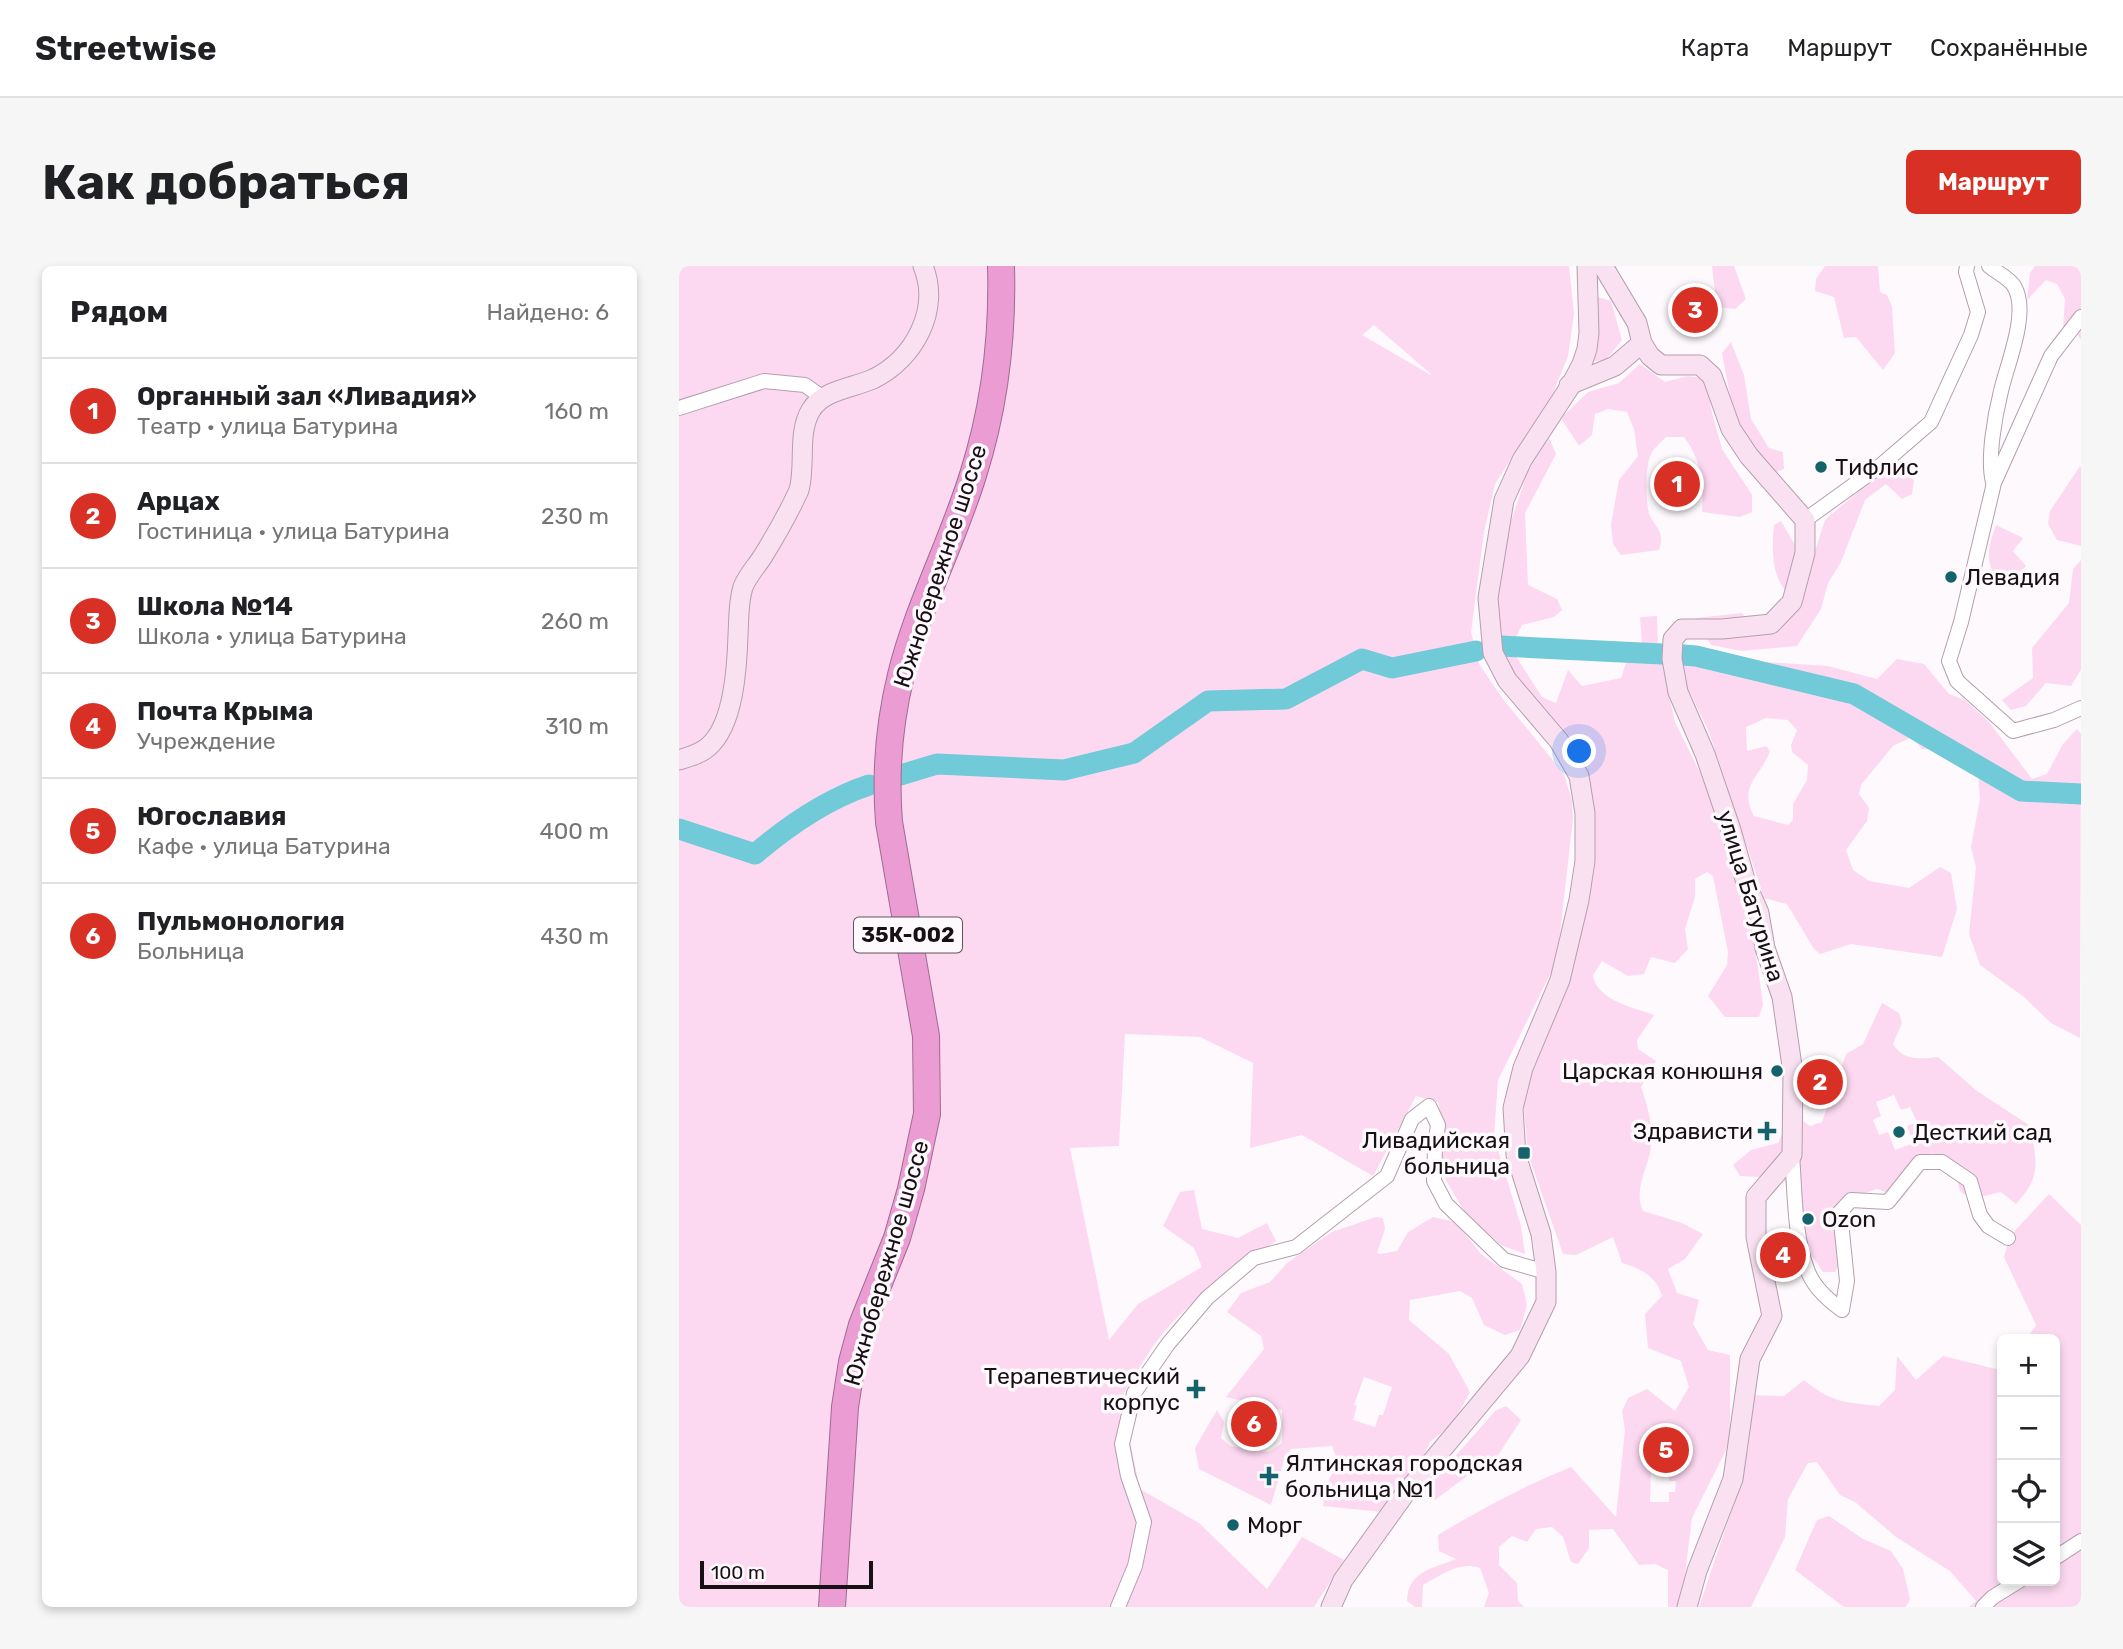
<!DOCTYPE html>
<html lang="ru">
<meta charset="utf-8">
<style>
body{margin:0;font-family:Rubik,sans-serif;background:#f6f6f6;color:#202124}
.controls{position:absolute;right:21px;bottom:21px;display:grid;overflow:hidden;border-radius:10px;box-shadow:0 4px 10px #0003}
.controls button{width:63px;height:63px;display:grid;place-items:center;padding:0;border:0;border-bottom:2px solid #e0e0e0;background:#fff;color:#202124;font:35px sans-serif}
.scale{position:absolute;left:21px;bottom:18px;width:173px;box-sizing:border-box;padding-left:7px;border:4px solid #171015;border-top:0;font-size:19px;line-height:24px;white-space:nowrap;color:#171015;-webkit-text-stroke:5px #fef9fc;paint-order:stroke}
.you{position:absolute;left:901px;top:486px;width:24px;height:24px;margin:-18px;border:5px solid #fff;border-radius:50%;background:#1a73e8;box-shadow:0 0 0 10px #1a73e833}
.badge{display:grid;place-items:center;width:46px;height:46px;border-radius:50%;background:#d93025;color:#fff;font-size:23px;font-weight:700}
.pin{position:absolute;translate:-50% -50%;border:4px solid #fff;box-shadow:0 2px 7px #0006}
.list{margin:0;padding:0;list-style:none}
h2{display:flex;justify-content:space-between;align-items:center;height:91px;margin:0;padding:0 28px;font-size:30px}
h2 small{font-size:23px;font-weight:400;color:#757577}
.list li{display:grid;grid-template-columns:46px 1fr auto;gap:21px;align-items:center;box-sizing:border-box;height:105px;padding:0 28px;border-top:2px solid #e0e0e0}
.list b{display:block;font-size:26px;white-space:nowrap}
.list p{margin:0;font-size:23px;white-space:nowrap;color:#757577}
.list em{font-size:23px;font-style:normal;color:#757577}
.icon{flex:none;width:38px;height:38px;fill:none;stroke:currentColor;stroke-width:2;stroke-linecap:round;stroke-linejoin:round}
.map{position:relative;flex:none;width:1402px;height:1341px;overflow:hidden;border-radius:10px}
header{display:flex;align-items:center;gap:42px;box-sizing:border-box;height:98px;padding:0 35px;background:#fff;border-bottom:2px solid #e0e0e0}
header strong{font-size:33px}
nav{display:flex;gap:38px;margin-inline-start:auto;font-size:24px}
.intro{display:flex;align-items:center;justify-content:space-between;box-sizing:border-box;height:168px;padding:0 42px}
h1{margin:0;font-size:49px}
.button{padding:18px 32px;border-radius:10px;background:#d93025;color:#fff;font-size:24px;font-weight:700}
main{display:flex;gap:42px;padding:0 42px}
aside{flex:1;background:#fff;border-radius:10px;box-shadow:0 4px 10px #0003}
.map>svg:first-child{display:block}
</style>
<header>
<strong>Streetwise</strong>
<nav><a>Карта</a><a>Маршрут</a><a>Сохранённые</a></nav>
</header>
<div class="intro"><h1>Как добраться</h1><a class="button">Маршрут</a></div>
<main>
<aside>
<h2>Рядом<small>Найдено: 6</small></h2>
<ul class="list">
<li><span class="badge">1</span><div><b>Органный зал «Ливадия»</b><p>Театр · улица Батурина</p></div><em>160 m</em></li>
<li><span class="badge">2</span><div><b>Арцах</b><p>Гостиница · улица Батурина</p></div><em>230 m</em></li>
<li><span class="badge">3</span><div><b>Школа №14</b><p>Школа · улица Батурина</p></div><em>260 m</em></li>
<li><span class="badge">4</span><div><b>Почта Крыма</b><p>Учреждение</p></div><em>310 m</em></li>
<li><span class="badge">5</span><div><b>Югославия</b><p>Кафе · улица Батурина</p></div><em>400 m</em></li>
<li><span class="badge">6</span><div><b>Пульмонология</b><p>Больница</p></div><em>430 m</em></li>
</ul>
</aside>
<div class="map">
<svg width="1402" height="1341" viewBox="0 0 1402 1341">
<rect width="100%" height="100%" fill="#fef9fc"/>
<g fill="#fcd9f1" fill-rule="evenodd">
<path d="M0,0H890L895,48L889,90L874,127L816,218L805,266L792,366L800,398L824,433L885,508L893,535L894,552L878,694L819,814L815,870L842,960L846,988L822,979L786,947L761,904L766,874L759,836L737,830L694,910L623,869L571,882L574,797L521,771L446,768L440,880L391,882L430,1074L459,1038L523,1001L515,982L484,960L501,926L515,924L523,963L559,972L588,957L597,975C562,1000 524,1024 494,1056C473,1078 458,1105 442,1132L461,1223L520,1257L588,1323L623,1271L665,1294L635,1341H0ZM695,59L752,108V109L683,69Z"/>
<path d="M1033,0H1055L1067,33L1056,43L1040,41L1037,35Z"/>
<path d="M1146,0H1199L1201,26L1208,29L1213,41L1216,87L1204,104L1177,71L1165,72L1155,31L1136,25L1137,13Z"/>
<path d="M1356,0H1402V74L1395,64L1384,62L1386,33L1378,18L1367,14L1348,34L1351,7Z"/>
<path d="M916,30L932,35L943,74L928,93L912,96Z"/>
<path d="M1052,76L1065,109L1072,153L1090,182L1104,186L1105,203L1097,206L1081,197L1054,146L1043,87Z"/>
<path d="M961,98L986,116L1009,110L1029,113L1032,143L1043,183L1073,229V246L1061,251L1023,246C1025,218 1022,193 1005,171H987C982,176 975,182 972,188C966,202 967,228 969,243C972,260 988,263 980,284L942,289L934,278L932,259L940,214L959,190L955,163L948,146L929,143L916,148L913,169L900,180L882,152L909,126L940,117Z"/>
<path d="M870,172L877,188L846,247L849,319L878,333L883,344L875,351L843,359L835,375L838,392L863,431L877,437L889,404L903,420L942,412L947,397L964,393L961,351L978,350L979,380L996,456L1035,535L1076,681L1084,739L1080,751H1046L1029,730L1048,699L1049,686L1034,610L1028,606L1016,613V631L1006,663L1009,683L996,697L972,691L965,708L949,710L923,695L914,709C918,735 954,741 975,749L958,774L959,783L977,795L962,821C969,841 974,859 972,881C969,903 954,923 964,945L1003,957L1024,968L1006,993L989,1003L998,1027L1020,1034L1014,1058L1029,1084L1051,1089V1176L1013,1252L1002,1341H989V1304L976,1298L960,1299L934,1263L910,1264V1282L899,1298L892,1296L884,1271L873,1261L857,1263L848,1276L833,1270L820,1281V1299L838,1317L839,1335L845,1341H805L810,1327L801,1302C780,1295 763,1309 744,1319L743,1341H736L728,1335C729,1305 753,1303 777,1293L760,1285L759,1269C802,1243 845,1220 892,1201L937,1251L946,1164L943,1145L949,1132L968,1123L996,1145L1010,1121L1002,1095L969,1082L966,1048L983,1030C978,1010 960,1002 943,997L934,971L897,989L884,988L849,888L844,832L894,696L913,533L898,485L827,405L812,371L829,264L851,199ZM972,1201L990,1202V1215H997L996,1226H990V1236H971Z"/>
<path d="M1224,199L1235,215L1233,228L1223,233L1207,218L1186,234L1162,296L1149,317L1142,343L1118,380L1063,385L1032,379L1017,352L1063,347L1080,369L1101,364L1118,342L1146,254L1190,216Z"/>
<path d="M1401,200L1402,201V280L1378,274L1369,258L1371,245Z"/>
<path d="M1102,255L1120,286L1106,324C1092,308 1093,279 1095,259Z"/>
<path d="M1317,259L1344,272L1334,285L1347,300L1335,312L1316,311C1306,292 1310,278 1317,259Z"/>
<path d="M1402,294V404L1392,420L1367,417L1347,440L1332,444L1323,434L1354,412L1353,382L1390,337L1394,303Z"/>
<path d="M1218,393L1245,398L1270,428L1286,434L1310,456L1353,513L1368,508L1384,478L1398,463L1402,468L1401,772L1372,757L1345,731L1301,699L1290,668L1297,601L1292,581L1301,533L1298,497L1284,484L1243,483L1233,471L1214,480L1182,519L1180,528L1190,542L1188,555L1167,584L1174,604L1190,615L1230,622L1261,601L1272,607L1278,643L1263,691L1172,678L1141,688L1135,683L1108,638L1085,632L1030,466L1002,408L1003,400L1016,396H1086L1149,400L1198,413ZM1087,452L1109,454L1118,464L1112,479L1113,486L1129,499L1128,514L1114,538V554L1109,559L1075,550C1059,519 1081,512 1091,485L1087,480L1068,485L1067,461Z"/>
<path d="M1203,737L1220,747L1223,757L1214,778C1224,795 1241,793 1259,791L1298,825L1353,861C1356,899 1364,908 1337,938L1322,926L1292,933L1281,925L1275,903L1252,887L1237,899L1233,919L1223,932L1198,923L1164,934L1165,990L1156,1006H1144L1128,983L1123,933L1104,914L1107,895L1081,911L1061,910L1054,899L1072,884L1099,877L1113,847L1131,860L1143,856L1167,788L1184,778ZM1215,829L1222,844L1231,841L1238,856L1228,860L1235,877L1216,884L1209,866L1200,869L1194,854L1202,850L1197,836Z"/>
<path d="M1370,928L1402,959V1341H1290L1297,1335L1271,1305L1217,1271L1176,1236L1161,1229L1138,1196L1129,1197L1109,1233L1106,1271L1072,1341H1020L1058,1229L1070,1177L1072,1129L1105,1130L1125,1114C1153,1137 1165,1136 1200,1140L1216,1124L1218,1090L1237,1114L1264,1090L1317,1103L1323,1098V1315H1376V1073H1348L1357,1059L1325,991L1331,970Z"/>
<path d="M697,951L704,952L706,963L698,987L701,988L718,985L729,966L754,951L777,956L802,988L843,1018L848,1039L841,1064L826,1069L805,1059L793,1032L781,1025L731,1034L730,1054L770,1088L791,1126L775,1156L751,1176L739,1201L703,1246L644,1240L646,1222L659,1196L653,1180L612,1183L605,1194L592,1239L520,1203L516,1182L538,1144L545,1156L542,1172L551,1180L590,1186L603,1177V1144L547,1131L585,1083L582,1070L548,1046L562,1027L591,1016L608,997L653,966ZM685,1111L713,1121L704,1149H700L696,1161L674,1154L678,1140L675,1139Z"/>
<path d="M827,1140L842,1154L814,1197L800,1201L756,1234L745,1226L816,1145Z"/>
<path d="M1150,1250L1184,1273L1212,1285L1224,1303L1231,1333L1227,1341H1165L1116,1304L1138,1254Z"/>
</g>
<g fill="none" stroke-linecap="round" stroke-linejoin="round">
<g stroke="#70cad7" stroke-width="21">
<path d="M821,380L983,388"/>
<path d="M1004,389L1017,390L1175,428L1342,525L1402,528"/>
<path d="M215,511L258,498L385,504L455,487L529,435L607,433L683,393L713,402L797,385"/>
<path d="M0,563L76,588C110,559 148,533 190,519"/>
</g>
<defs>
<g id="street">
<path d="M1310,0C1317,6 1330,12 1335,20C1351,46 1328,98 1322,125C1316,149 1308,193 1314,216"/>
<path d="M1402,51L1372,90L1315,217L1282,356L1270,395L1278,415L1334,465L1375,454L1402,442"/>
<path d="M0,142L85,115L126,119L144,132"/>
<path d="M1126,254L1201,200L1252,156L1292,69L1299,46L1287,6L1288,0"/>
<path d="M1113,889C1116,926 1115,969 1128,1003C1134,1021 1149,1034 1163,1044L1168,1015L1161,946L1172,934L1209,936L1241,896H1263L1291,915L1301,949L1309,960L1329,972"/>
<path d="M1376,1292L1402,1275"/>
<path d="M439,1341L456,1300L465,1256L449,1210L443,1178L455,1127L489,1078L528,1032L575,992L617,981L708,910L733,853L750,840L759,859L756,881L755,915L767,938L825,994L867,1006"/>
<path d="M1304,1341L1314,1331L1340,1315"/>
</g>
<g id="secondary">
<path d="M924,0L958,57L963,77L971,90L982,99H1021L1033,110L1052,163L1070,190L1126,254V287L1113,336L1092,358L1043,363H1003L994,373L993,393L999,426L1026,488L1052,564L1067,617L1080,647L1086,682L1103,731L1114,807L1113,889L1077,931V971L1093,1050L1071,1093L1054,1213L1018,1305L1008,1341"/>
<path d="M890,119L936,100L963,77"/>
<path d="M0,494C10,491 21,488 29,481C55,459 58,401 59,369C60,353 59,337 64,321C69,309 77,301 84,290C97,269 110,246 120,224C127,199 118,167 132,144C144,124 174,122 194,113C235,93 262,44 244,0"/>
<path d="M652,1341L664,1314L725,1229L841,1090L867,1036V1006L862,968L837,889L834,842L844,802L881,714L900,634L906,595V547L900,510L880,475L828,414L814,387L809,332L825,234L843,194L892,119L903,98L908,83L910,67L908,0"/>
</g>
<path id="highway" d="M153,1341L166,1141L173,1096L183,1059L218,972L232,923L248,848L247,770L210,556C206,506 210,458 222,409C239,340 273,277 294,209C315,143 324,70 322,0"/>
</defs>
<use href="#street" stroke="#b49fad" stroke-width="16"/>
<use href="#secondary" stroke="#b49fad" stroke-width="21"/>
<use href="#highway" stroke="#a06b90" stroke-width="28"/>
<use href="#street" stroke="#fff" stroke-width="14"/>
<use href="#secondary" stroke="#f9e1f2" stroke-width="19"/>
<use href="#highway" stroke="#ea9cd3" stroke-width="26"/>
</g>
<g fill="#14626c" stroke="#fef9fc" stroke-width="2.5">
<circle cx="1142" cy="201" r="7"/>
<circle cx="1272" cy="311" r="7"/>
<circle cx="1098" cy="805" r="7"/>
<path d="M1084.5 854.5h7v7h7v7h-7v7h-7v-7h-7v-7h7z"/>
<circle cx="1220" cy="866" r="7"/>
<rect x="838" y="880" width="14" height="14" rx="3.5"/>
<circle cx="1129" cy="953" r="7"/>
<path d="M513.5 1112.5h7v7h7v7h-7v7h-7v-7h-7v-7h7z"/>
<path d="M586.5 1199.5h7v7h7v7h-7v7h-7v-7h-7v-7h7z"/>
<circle cx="554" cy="1259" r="7"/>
</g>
<g text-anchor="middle" stroke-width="7" stroke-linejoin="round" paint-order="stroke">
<rect fill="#fef9fc" stroke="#5c565a" stroke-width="2" x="175" y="651.5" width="108" height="35" rx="5"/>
<g font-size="21" font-weight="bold" fill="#171015">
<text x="229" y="676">35К-002</text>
</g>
<g font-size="23" fill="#171015" stroke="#fef9fc" text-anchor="start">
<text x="1156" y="209">Тифлис</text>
<text x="1286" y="319">Левадия</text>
<text x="1084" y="813" text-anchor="end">Царская конюшня</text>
<text x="1074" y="873" text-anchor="end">Здрависти</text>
<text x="1234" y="874">Десткий сад</text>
<text x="831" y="882" text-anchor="end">Ливадийская<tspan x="831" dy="26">больница</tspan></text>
<text x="1143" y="961">Ozon</text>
<text x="501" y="1118" text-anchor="end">Терапевтический<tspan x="501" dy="26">корпус</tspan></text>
<text x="606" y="1205">Ялтинская городская<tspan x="606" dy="26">больница №1</tspan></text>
<text x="568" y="1267">Морг</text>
</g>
<g font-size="23" fill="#171015" stroke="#fef9fc">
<text transform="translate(261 300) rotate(-72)" y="8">Южнобережное шоссе</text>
<text transform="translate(1072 630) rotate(73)" y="8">улица Батурина</text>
<text transform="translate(207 997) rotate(-74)" y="8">Южнобережное шоссе</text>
</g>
</g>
</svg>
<div class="controls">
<button>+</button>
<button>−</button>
<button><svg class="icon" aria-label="locate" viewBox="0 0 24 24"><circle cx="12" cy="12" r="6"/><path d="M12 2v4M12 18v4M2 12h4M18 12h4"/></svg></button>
<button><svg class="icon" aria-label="layers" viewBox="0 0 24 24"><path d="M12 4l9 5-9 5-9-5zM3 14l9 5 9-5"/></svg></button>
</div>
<div class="scale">100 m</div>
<div class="you"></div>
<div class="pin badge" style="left:998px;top:218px">1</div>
<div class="pin badge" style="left:1141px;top:816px">2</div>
<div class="pin badge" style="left:1016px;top:44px">3</div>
<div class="pin badge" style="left:1104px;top:989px">4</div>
<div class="pin badge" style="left:987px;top:1184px">5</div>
<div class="pin badge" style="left:575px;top:1158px">6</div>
</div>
</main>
